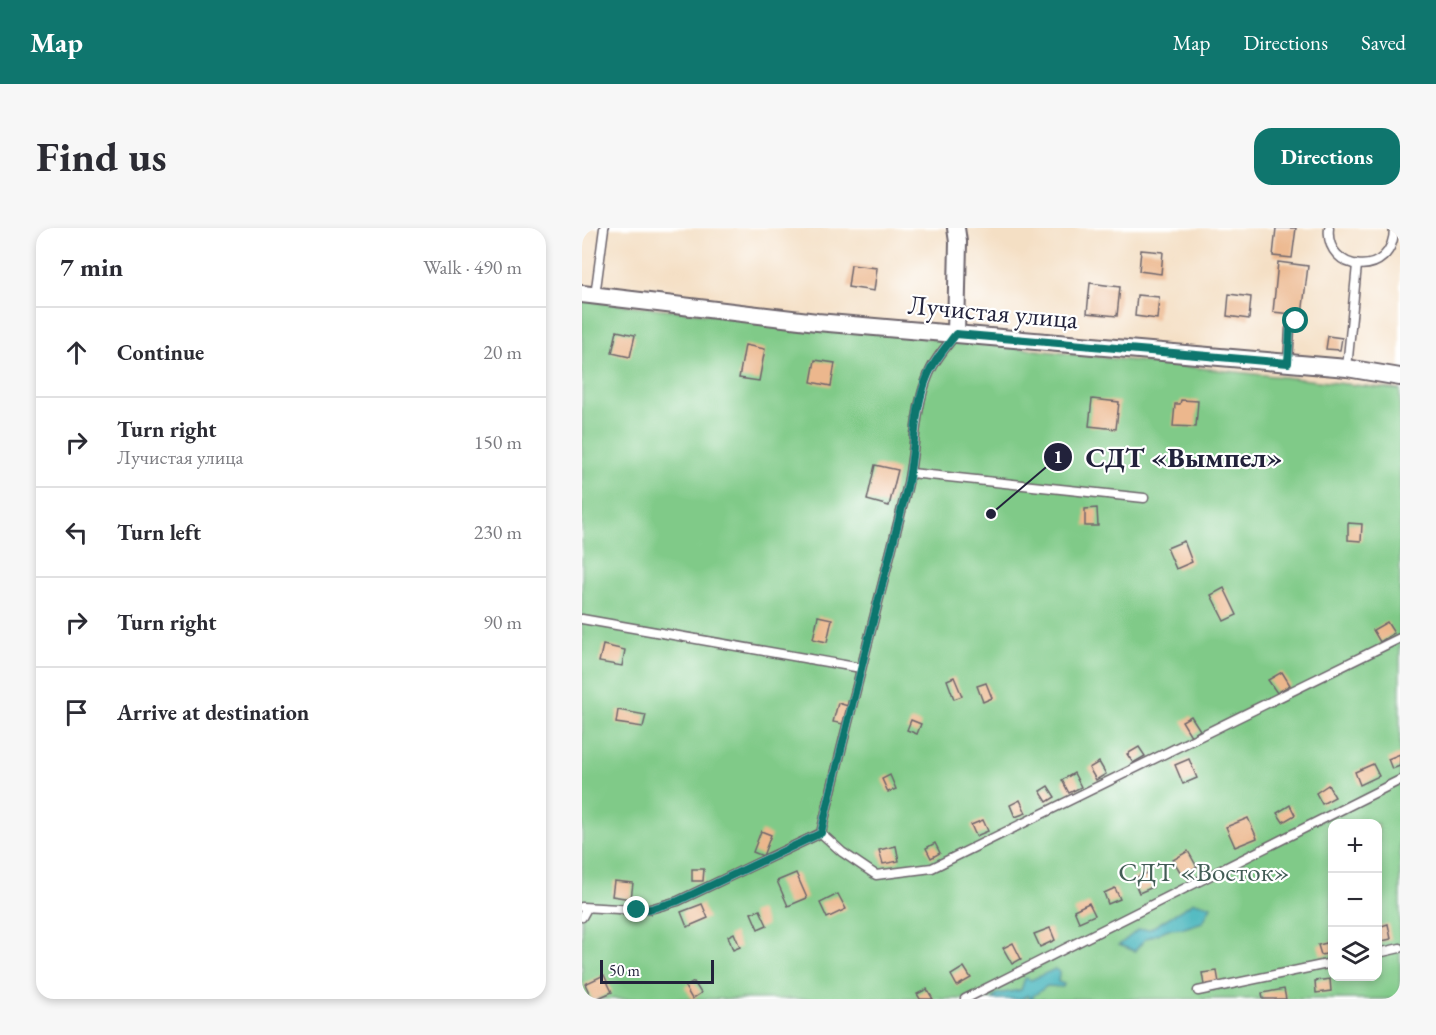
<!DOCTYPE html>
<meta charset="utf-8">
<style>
body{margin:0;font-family:"EB Garamond",serif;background:#f7f7f7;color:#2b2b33}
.controls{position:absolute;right:18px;bottom:18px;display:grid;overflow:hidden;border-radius:12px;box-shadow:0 3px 9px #0003}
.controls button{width:54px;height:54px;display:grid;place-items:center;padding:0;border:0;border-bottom:2px solid #e1e1e2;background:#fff;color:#2b2b33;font:30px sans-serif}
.scale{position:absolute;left:18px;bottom:15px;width:114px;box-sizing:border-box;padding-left:6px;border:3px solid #22223b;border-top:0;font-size:16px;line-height:21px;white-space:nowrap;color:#22223b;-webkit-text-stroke:4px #fff;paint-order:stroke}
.stop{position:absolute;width:18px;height:18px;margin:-14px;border:4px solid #0f766e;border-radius:50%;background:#fff}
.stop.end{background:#0f766e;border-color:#fff;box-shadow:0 2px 6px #0008}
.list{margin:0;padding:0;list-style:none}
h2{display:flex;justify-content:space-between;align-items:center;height:78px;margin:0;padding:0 24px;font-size:26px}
h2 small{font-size:20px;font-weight:400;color:#7c7c81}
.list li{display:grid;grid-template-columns:39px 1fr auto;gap:18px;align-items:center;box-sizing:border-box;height:90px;padding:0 24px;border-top:2px solid #e1e1e2}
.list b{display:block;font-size:22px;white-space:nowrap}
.list p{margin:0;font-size:20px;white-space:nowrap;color:#7c7c81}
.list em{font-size:20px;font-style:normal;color:#7c7c81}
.icon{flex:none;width:33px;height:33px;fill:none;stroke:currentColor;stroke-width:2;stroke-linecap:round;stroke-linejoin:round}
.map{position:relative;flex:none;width:818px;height:771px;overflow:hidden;border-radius:18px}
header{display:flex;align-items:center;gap:36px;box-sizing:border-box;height:84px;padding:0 30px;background:#0f766e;color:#fff}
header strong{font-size:28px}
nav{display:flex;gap:33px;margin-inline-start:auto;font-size:21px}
.intro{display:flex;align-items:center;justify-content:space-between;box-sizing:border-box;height:144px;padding:0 36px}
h1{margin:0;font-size:42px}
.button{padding:15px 27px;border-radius:18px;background:#0f766e;color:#fff;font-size:21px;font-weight:700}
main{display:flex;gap:36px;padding:0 36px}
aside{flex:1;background:#fff;border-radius:18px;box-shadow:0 3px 9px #0003}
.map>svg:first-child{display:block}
</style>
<header>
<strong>Map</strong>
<nav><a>Map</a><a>Directions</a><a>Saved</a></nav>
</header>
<div class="intro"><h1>Find us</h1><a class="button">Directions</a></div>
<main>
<aside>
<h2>7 min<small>Walk · 490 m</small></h2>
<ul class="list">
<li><svg class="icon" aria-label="ahead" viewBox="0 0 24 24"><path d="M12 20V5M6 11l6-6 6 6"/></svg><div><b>Continue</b></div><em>20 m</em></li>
<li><svg class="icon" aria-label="right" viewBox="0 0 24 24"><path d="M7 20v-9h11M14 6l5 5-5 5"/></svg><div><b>Turn right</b><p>Лучистая улица</p></div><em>150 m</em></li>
<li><svg class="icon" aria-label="left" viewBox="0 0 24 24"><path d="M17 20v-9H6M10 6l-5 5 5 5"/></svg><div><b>Turn left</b></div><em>230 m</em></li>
<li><svg class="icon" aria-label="right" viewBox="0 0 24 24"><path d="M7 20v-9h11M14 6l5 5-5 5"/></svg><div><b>Turn right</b></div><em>90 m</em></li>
<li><svg class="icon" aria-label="arrive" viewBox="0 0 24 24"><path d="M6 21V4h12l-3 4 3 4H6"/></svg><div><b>Arrive at destination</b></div></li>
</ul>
</aside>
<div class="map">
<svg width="818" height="771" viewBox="0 0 818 771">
<rect width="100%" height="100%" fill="#fff"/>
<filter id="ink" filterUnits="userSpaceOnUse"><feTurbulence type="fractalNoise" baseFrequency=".0167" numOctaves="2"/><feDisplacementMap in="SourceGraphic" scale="12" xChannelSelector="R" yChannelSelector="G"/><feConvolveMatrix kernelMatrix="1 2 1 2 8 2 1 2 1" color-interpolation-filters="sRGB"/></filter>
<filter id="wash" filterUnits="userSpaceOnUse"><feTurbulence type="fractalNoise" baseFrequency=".008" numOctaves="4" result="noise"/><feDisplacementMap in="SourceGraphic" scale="24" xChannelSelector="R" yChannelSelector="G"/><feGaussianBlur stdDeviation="1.35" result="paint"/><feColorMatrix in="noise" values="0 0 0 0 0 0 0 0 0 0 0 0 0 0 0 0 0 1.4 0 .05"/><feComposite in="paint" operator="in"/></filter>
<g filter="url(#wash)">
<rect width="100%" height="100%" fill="#f4dfc4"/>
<path fill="#80ca88" stroke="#517662" stroke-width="1.5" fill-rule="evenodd" d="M0,72L818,162V771H0ZM750,596H796V748H750Z"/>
<g fill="#41b2ba" stroke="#326a7a" stroke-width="1.5">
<path d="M612,674L629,678L621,694L602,700L586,701L563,711L553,723L537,717L556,702L568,701Z"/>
<path d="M473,741L477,744L476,754L482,756L481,759L465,758L451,768V771H449L446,767L438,771H410L415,766L439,762L443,750L449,752Z"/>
</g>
<g id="blocks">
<g fill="#ecb78d">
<path d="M694,0H714L710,30L691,28Z"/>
<path d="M559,22L581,24L579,46L557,43Z"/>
<path d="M696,34L726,38L720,87L691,84Z"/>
<path d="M269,37L295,40L292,63L266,59Z"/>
<path d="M508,55L538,59L535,88L505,85Z"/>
<path d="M647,66L669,69L667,91L645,88Z"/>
<path d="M555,67L577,69L575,91L553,88Z"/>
<path d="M35,103L53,107L48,129L30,125Z"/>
<path d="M746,108L760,110L758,122L744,121Z"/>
<path d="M163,117L183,121L177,153L157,150Z"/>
<path d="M233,132L253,135L249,158L229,154Z"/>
<path d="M510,171L537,174L534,201L507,198Z"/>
<path d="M599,172L616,173L614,199L591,198L593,176H598Z"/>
<path d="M293,237L316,242L307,278L285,272Z"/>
<path d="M515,280L516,298H503V281Z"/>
<path d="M766,295L780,296L779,313L766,312Z"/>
<path d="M602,313L610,334L594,341L585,320Z"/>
<path d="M642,360L655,387L642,393L629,367Z"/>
<path d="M236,388L250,391L245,414L231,411Z"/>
<path d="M805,394L812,405L798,414L791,402Z"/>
<path d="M21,417L43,422L40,438L17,434Z"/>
<path d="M700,444L708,457L695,465L686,452Z"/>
<path d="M372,449L380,468L372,471L365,452Z"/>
<path d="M404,455L410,470L401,474L395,458Z"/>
<path d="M256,475L266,478L261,496L251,494Z"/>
<path d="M36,482L64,487L61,499L34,495Z"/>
<path d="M609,488L618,502L609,508L600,493Z"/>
<path d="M329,492L339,496L335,506L325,502Z"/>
<path d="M557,519L563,528L551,535L545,526Z"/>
<path d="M818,526V538L810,541L806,531Z"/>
<path d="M607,531L615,550L601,556L593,537Z"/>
<path d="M517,534L524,546L514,552L507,540Z"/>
<path d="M791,536L797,548L778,557L773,544Z"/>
<path d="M492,545L499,559L487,565L480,552Z"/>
<path d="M308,547L314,561L306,564L300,551Z"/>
<path d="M746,557L753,569L740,576L734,565Z"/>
<path d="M466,558L473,569L465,574L458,563Z"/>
<path d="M438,572L444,585L433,589L428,577Z"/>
<path d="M708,577L713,587L701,594L695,585Z"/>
<path d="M666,590L675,610L653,619L644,599Z"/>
<path d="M401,592L406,603L394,608L389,597Z"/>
<path d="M179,603L189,607L181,628L171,624Z"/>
<path d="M353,615L358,625L349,630L344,620Z"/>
<path d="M314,618L317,633L301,636L297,622Z"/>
<path d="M606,623L615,639L600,647L591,632Z"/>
<path d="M110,641H122L121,653H110Z"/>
<path d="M214,645L225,670L206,678L195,653Z"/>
<path d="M565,645L571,659L557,665L551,651Z"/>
<path d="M32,653L51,655L49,671L30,668Z"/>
<path d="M533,660L538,671L526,676L522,665Z"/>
<path d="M256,666L264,681L245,690L238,675Z"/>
<path d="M507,675L513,687L497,694L492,682Z"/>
<path d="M120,676L126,690L105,699L99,684Z"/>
<path d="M178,682L185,697L176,701L169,685Z"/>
<path d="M806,696L809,711L796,714V699Z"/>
<path d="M468,700L473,712L458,719L452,706Z"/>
<path d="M152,705L158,719L151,722L146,708Z"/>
<path d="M749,714L750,725L739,727L736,717Z"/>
<path d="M431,715L439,731L430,736L421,720Z"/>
<path d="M382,739L389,750L375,758L369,747Z"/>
<path d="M635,743L637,755L622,757L620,745Z"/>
<path d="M22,747L30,764L14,771H10L3,756Z"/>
<path d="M748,751L749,763L734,765L733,753Z"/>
<path d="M112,754L119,765L110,771L103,759Z"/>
<path d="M345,761L351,771H338L335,766Z"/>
<path d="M702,761L704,771H681L680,765Z"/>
</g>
</g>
</g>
<g filter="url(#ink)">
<use href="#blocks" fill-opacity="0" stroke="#6c646b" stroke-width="1.5"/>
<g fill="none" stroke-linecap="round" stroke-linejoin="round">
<defs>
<g id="lane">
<path d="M747,0C742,45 812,53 812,0"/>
<path d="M13,68L22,0"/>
<path d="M706,135L708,101L714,93"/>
<path d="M765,140L775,37"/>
<path d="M329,245L562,270"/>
<path d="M0,391L279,440"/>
<path d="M239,605L260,624L294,647L350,640L818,410"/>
<path d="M0,679L55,682L68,681L96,673L239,605C266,491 295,378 324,264C334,226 331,184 346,148C352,132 364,119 374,106"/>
<path d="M0,689L5,680"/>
<path d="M796,725L818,720"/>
<path d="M616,763L750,735"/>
<path d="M383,771L818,552"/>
</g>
<g id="street">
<path d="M0,66L235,94L765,140L818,149"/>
<path d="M374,106L376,14L374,0"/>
</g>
</defs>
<use href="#lane" stroke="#6c646b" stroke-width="11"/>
<use href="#street" stroke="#6c646b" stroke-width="20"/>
<use href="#lane" stroke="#fff" stroke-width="8"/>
<use href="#street" stroke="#fff" stroke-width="16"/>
</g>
</g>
<g fill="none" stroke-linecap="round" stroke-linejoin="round" filter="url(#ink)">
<path stroke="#0f766e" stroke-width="8" d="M55,682L68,681L96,673L239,605C266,491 295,377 324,264C334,226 330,184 346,147C352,132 364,119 374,106L706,135L708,101L714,93"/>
</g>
<g text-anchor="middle" stroke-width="4.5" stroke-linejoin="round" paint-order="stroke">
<g font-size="27" fill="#22223b" stroke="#fff">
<text transform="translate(411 84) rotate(5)" y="9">Лучистая улица</text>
</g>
<g font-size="27" fill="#435d56" stroke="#fff">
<text x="622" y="653">СДТ «Восток»</text>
</g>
</g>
<path fill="none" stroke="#22223b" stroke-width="2" d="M409 286L476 229"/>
<g fill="#22223b" stroke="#fff" stroke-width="2">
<circle cx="409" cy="286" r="6"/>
<circle cx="476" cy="229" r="15"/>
</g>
<g font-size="18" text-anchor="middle" font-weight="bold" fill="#fff">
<text x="476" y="235">1</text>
</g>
<g font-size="28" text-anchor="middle" font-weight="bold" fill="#22223b" stroke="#fff" stroke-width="4.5" stroke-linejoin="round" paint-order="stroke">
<text x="602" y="239">СДТ «Вымпел»</text>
</g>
</svg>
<div class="controls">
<button>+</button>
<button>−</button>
<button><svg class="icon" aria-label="layers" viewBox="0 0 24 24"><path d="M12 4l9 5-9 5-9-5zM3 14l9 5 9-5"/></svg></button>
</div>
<div class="scale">50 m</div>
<div class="stop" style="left:714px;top:93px"></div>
<div class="stop end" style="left:55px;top:682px"></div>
</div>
</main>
